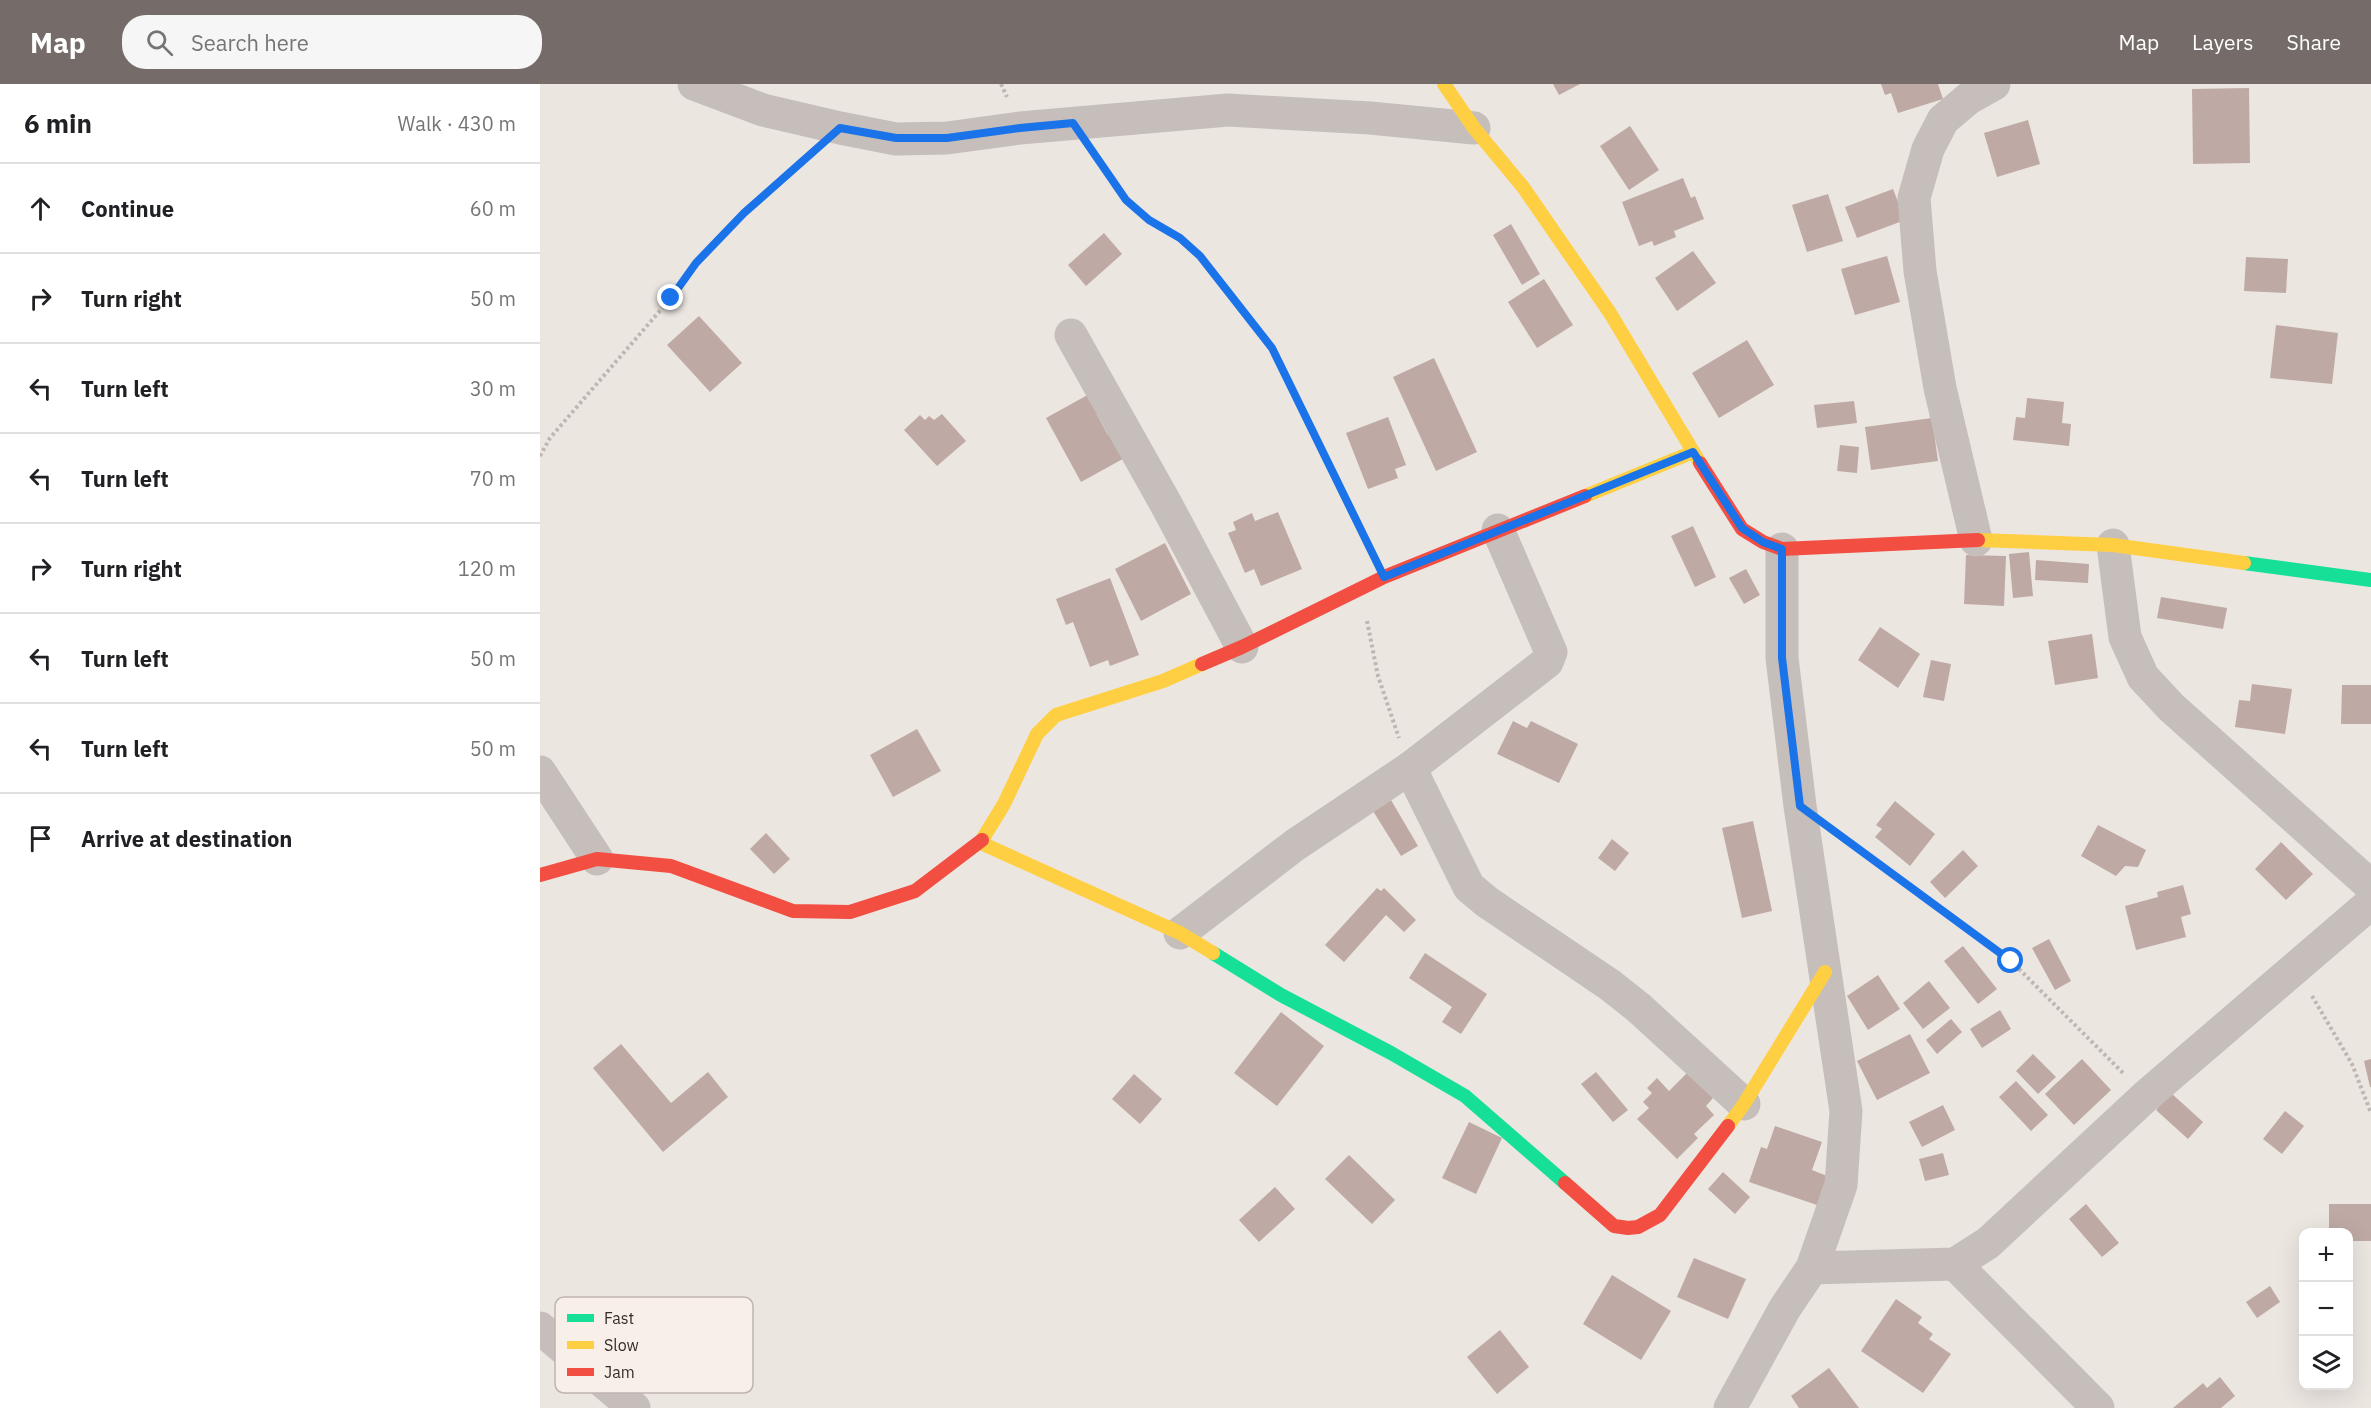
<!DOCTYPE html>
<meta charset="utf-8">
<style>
body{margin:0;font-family:"IBM Plex Sans",sans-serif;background:#f6f6f6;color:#202124}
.controls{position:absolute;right:18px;bottom:18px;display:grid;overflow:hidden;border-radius:12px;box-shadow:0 6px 24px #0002}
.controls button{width:54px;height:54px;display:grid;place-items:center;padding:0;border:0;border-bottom:2px solid #e0e0e0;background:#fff;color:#202124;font:30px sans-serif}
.stop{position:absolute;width:18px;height:18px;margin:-14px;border:4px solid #1a73e8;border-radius:50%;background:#fff}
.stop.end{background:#1a73e8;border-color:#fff;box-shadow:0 2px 6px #0008}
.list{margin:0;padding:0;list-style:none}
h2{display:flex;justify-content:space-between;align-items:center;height:78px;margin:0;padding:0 24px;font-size:26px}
h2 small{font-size:20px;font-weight:400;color:#757577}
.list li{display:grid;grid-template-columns:39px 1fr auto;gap:18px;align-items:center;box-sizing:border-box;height:90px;padding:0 24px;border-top:2px solid #e0e0e0}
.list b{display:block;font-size:22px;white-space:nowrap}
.list em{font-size:20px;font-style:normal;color:#757577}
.icon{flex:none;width:33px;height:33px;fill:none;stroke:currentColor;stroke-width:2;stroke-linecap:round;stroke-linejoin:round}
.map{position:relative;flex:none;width:1831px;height:1324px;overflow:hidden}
header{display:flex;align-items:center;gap:36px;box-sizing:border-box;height:84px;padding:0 30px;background:#756c69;color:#fff}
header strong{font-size:28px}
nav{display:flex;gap:33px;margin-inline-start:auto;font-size:21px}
.search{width:420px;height:54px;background:#f6f6f6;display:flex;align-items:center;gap:15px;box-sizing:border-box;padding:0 21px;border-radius:24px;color:#757577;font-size:22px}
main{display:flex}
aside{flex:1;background:#fff}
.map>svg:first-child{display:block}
</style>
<header>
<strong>Map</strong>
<div class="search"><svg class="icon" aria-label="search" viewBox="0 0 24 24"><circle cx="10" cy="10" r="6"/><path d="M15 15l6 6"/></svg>Search here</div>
<nav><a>Map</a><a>Layers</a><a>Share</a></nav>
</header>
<main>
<aside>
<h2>6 min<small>Walk · 430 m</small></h2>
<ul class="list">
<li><svg class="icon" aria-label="ahead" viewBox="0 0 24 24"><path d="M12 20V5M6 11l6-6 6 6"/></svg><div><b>Continue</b></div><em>60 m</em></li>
<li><svg class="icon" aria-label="right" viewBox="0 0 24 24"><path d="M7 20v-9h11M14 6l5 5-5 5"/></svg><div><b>Turn right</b></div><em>50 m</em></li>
<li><svg class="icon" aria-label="left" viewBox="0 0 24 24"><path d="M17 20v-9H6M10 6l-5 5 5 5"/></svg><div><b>Turn left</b></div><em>30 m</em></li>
<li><svg class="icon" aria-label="left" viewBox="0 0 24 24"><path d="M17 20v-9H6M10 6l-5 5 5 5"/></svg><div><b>Turn left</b></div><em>70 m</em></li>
<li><svg class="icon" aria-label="right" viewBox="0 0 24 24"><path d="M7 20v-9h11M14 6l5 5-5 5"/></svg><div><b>Turn right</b></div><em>120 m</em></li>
<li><svg class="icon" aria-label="left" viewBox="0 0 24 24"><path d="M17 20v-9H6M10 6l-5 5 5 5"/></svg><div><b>Turn left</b></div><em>50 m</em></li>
<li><svg class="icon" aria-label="left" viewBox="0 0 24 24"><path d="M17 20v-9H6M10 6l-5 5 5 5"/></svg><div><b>Turn left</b></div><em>50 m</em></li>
<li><svg class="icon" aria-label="arrive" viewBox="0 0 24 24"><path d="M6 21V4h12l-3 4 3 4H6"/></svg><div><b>Arrive at destination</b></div></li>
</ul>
</aside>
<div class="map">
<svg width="1831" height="1324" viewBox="0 0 1831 1324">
<rect width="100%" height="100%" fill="#ece6e1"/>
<g fill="#bea9a4">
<path d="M1013,0H1040L1019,11Z"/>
<path d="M1341,0H1398L1403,15L1358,29L1351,9L1345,11Z"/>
<path d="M1709,4L1710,79L1653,80L1652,5Z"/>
<path d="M1488,36L1500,80L1457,93L1444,49Z"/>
<path d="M1090,42L1119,86L1089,106L1060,62Z"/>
<path d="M1143,94L1151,114L1155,112L1164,135L1134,147L1136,153L1114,162L1112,157L1099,162L1082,118Z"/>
<path d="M1353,105L1365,136L1317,154L1305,123Z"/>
<path d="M1288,110L1303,157L1267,168L1252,121Z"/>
<path d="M971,140L1000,190L982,201L953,151Z"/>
<path d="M564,149L582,170L546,202L528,181Z"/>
<path d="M1153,167L1176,199L1137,227L1115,194Z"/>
<path d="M1347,172L1360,218L1315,231L1301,185Z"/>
<path d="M1706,173L1748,175L1746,209L1704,207Z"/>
<path d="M1004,195L1033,241L997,264L968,218Z"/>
<path d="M159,232L202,279L170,308L127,261Z"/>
<path d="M1736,241L1798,249L1792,300L1730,294Z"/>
<path d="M1207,256L1234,301L1179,334L1152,289Z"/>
<path d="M894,274L937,368L896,387L853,293Z"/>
<path d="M553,308L557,331L568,351L577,346L590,371L541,398L506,334Z"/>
<path d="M1487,314L1524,318L1522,339L1531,340L1529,362L1473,356L1476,333L1485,334Z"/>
<path d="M1314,317L1317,339L1277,344L1274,321Z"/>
<path d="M402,330L426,357L397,382L364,346L380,331L385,336L389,332L394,336Z"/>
<path d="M848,333L866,381L855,385L858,394L828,405L806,349Z"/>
<path d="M1392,334L1398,377L1331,386L1325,343Z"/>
<path d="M1300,361L1319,363L1317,389L1297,387Z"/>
<path d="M738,428L762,485L721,502L714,485L705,489L688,449L696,446L693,438L712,429L715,437Z"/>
<path d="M1153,442L1176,493L1155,503L1131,452Z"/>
<path d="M625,459L651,510L601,537L575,485Z"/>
<path d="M1489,468L1493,512L1473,514L1469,470Z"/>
<path d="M1426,471L1466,472L1464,522L1424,520Z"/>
<path d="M1496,476L1549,480L1548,499L1495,496Z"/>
<path d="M1206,485L1220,511L1204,520L1189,494Z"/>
<path d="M570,494L599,571L570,582L568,576L550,583L533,538L526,541L516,515Z"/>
<path d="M1621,513L1687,524L1683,545L1617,534Z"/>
<path d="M1340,543L1380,570L1358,604L1318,576Z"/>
<path d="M1552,550L1558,594L1515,601L1508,557Z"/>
<path d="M1391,576L1411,580L1404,617L1383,613Z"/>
<path d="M1712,600L1752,605L1745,650L1695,643L1699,616L1710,617Z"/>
<path d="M1802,601H1831V640H1801Z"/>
<path d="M973,637L987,644L991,637L1038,660L1019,699L957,670Z"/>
<path d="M377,645L401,687L353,713L330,671Z"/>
<path d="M851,716L878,762L861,772L833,727Z"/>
<path d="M1355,717L1395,750L1370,782L1335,753L1342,745L1336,741Z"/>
<path d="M1213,737L1232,827L1202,834L1182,744Z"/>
<path d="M1558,741L1606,766L1598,783L1585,782L1576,792L1541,772Z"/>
<path d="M226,749L250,775L234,790L210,765Z"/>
<path d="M1072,755L1089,769L1075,787L1058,774Z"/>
<path d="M1741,758L1773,790L1746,816L1715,785Z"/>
<path d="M1423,766L1438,782L1405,814L1390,798Z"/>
<path d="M1643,801L1651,830L1641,833L1646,853L1596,866L1585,822L1618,813L1617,808Z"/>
<path d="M837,804L841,807L844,804L876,836L864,848L846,831L804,878L785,861Z"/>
<path d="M1509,855L1531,897L1515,906L1492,864Z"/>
<path d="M1423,862L1457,905L1438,920L1404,877Z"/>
<path d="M885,869L947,910L921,950L902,938L912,923L869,894Z"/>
<path d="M1338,891L1360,925L1328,946L1307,912Z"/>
<path d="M1389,897L1410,924L1383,945L1363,919Z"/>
<path d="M1460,926L1471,945L1442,964L1430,945Z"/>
<path d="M741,928L784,962L737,1022L694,989Z"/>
<path d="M1411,935L1422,948L1397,970L1386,956Z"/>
<path d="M1370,950L1390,989L1337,1016L1317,977Z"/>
<path d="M81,960L131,1019L168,988L188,1013L123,1068L53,984Z"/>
<path d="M1493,970L1516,993L1498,1010L1476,987Z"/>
<path d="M1542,975L1571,1006L1534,1041L1505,1010Z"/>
<path d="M1831,975V1003H1830L1824,977Z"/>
<path d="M1056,988L1088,1026L1073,1038L1041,1000Z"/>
<path d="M1147,989L1173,1014L1166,1022L1174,1031L1154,1050L1158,1054L1137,1075L1097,1035L1109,1024L1103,1018L1112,1009L1107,1004L1117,994L1129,1007Z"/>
<path d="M594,990L622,1015L600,1040L572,1015Z"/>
<path d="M1476,997L1508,1031L1491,1047L1459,1013Z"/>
<path d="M1631,1009L1663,1038L1648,1055L1616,1026Z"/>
<path d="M1403,1021L1415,1046L1382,1063L1369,1038Z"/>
<path d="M1745,1027L1764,1042L1742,1070L1723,1055Z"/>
<path d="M929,1038L962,1054L936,1110L902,1094Z"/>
<path d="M1235,1042L1282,1058L1272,1086L1287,1092L1277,1121L1209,1098L1221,1063L1227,1065Z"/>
<path d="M1403,1069L1409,1091L1385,1097L1379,1075Z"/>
<path d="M809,1071L855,1116L832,1140L785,1095Z"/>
<path d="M1183,1088L1210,1113L1195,1130L1168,1105Z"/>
<path d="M735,1103L755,1125L719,1158L699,1136Z"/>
<path d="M1546,1120L1579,1159L1562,1173L1529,1135Z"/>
<path d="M1789,1120H1831V1157H1808V1148H1789Z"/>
<path d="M1154,1174L1206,1195L1188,1235L1137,1213Z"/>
<path d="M1072,1191L1131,1227L1101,1276L1043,1240Z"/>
<path d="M1730,1202L1740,1218L1717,1234L1706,1218Z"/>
<path d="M1356,1215L1382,1233L1378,1239L1393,1250L1389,1255L1411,1270L1383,1309L1321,1267Z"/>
<path d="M960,1246L989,1283L957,1310L927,1273Z"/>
<path d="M1289,1284L1319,1324H1259L1251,1312Z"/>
<path d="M1680,1293L1695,1312L1681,1324H1633L1663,1299L1667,1304Z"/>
</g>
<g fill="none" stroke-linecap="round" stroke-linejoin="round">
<g stroke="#bdb6b3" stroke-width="4" stroke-dasharray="3 3" stroke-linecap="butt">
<path d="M461,0L467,13"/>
<path d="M554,70L587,116L609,136L640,154L660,172L731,265L831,465"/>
<path d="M0,372L10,354L131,214L156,179L204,129L271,70"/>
<path d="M827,537L838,592L859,654"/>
<path d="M1296,749L1471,877L1584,990"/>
<path d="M1772,912L1812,980L1831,1029"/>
</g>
<g stroke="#c5beba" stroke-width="33">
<path d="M154,0L223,26L300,44L356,55L407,54L480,44L688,26L830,34L934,44"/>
<path d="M531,251L626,420L702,563"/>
<path d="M1436,456L1400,304L1380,187L1374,114L1388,65L1403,36L1429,14L1454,0"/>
<path d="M1573,461L1585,553L1603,593L1631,623L1831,802"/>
<path d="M870,684L929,803L947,818L1070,901L1099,924L1204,1020"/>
<path d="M0,688L57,775"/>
<path d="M640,849L755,761L870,684L1007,578L1011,568L958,446"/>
<path d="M1415,1180L1558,1324"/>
<path d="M1272,1184L1415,1180L1448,1159L1606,1012L1831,819"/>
<path d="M0,1244L94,1324"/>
<path d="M1190,1324L1245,1224L1272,1184L1301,1101L1306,1027L1260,722L1242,574V465"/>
</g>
<g stroke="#16e098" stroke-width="14">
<path d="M1704,479L1831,496"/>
<path d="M673,869L741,911L851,969L925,1012L1025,1099"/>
</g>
<g stroke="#ffcf43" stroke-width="14">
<path d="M904,0L934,44L983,103L1070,229L1160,379"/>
<path d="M1045,412L1153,368"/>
<path d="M1438,456L1573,461L1704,479"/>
<path d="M442,756L464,720L497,650L516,631L623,597L662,580"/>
<path d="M441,759L640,849L673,869"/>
<path d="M1188,1042L1204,1020L1285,888"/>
</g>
<g stroke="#f24e42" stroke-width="14">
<path d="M1160,379L1202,445L1223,458L1242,465L1438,456"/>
<path d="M662,580L702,563L844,493L1045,412"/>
<path d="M0,791L57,775L131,782L253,827L310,828L375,807L442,756"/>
<path d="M1025,1099L1074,1142L1088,1144L1098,1143L1120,1131L1188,1042"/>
</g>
</g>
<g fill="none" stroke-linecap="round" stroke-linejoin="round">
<path stroke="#1a73e8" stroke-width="8" d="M131,214L156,179L204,129L300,44L356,54H407L480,44L533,39L586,116L609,136L640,154L660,172L732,264L844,493L1153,368L1202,444L1223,458L1242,465V574L1260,722L1471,877"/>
</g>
<rect x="15" y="1213" width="198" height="96" rx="9" fill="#f8efe9" stroke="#beb4af" stroke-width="1.5"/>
<rect x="27" y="1230" width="27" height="8" fill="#16e098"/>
<rect x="27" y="1257" width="27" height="8" fill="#ffcf43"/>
<rect x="27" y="1284" width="27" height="8" fill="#f24e42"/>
<g font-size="16" fill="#352b29">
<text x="64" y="1240">Fast</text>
<text x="64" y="1267">Slow</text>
<text x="64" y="1294">Jam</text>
</g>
</svg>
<div class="controls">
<button>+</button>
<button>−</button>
<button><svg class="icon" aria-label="layers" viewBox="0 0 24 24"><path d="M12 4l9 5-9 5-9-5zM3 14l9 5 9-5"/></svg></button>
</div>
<div class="stop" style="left:1471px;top:877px"></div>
<div class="stop end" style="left:131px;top:214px"></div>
</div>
</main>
